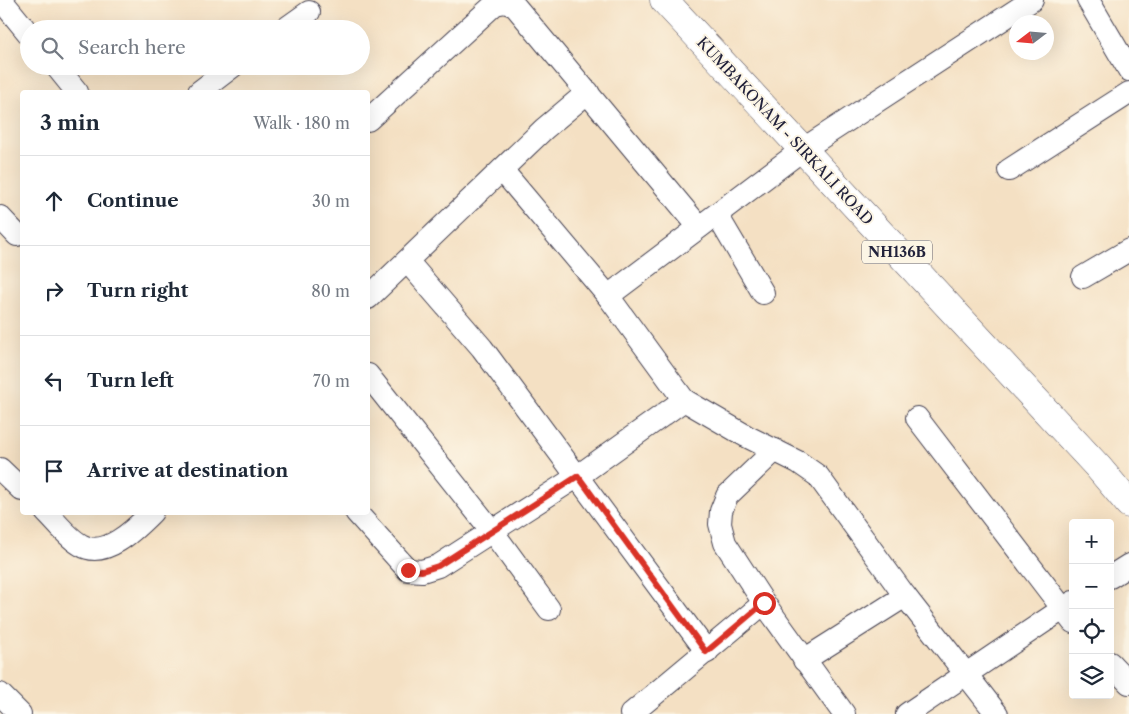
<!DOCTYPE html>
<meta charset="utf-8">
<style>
body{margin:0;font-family:"Libre Caslon Text",serif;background:#f2f2f3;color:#1f2937}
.controls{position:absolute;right:15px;bottom:15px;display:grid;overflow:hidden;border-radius:5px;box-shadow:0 5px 20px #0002}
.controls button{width:45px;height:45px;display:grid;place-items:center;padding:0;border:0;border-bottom:1px solid #e0e1e3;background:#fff;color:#1f2937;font:25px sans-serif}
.compass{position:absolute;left:1009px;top:15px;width:45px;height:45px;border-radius:50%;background:#fff;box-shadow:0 5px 20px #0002;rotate:254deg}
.stop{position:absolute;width:15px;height:15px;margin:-11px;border:4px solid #d93025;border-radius:50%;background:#fff}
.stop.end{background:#d93025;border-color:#fff;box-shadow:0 1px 5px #0008}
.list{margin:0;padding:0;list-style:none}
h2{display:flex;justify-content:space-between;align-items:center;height:65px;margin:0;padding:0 20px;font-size:21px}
h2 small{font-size:16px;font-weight:400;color:#747a83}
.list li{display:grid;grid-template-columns:32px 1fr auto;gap:15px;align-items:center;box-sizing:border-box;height:90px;padding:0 20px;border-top:1px solid #e0e1e3}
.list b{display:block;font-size:19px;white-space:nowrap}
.list em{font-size:16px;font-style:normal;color:#747a83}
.icon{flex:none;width:28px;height:28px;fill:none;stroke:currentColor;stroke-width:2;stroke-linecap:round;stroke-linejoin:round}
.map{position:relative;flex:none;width:1129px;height:714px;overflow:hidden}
.search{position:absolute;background:#fff;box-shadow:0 5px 20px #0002;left:20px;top:20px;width:350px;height:55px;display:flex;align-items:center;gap:12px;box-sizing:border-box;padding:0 18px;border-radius:28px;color:#747a83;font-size:19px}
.panel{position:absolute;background:#fff;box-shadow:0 5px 20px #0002;left:20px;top:90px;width:350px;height:425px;border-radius:5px}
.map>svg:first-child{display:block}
</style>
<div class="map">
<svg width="1129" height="714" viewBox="0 0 1129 714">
<rect width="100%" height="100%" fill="#fcf5e5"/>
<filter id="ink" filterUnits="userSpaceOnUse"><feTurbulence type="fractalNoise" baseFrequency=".02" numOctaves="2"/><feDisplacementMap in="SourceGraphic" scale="10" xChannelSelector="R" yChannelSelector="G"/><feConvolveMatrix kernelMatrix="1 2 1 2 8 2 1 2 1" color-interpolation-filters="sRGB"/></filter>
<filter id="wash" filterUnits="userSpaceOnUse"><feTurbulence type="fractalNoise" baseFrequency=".0096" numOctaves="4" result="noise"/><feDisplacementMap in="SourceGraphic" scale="20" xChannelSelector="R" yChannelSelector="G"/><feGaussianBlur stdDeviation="1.12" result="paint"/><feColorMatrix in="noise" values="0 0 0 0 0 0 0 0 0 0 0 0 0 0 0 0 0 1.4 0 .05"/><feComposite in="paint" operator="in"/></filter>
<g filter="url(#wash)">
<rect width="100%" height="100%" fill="#f4e0c3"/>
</g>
<g filter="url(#ink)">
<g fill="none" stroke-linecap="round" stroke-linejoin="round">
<defs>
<g id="minor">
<path d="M1088,0L1129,70"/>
<path d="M2,1L29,34"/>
<path d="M285,29L309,12"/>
<path d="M56,66L77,92"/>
<path d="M199,92L233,66"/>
<path d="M368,120L495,4L505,2L515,6L699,227"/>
<path d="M502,170L608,296L802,150L1032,0"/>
<path d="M1009,170L1129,93"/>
<path d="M717,215L763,293"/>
<path d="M0,217L17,235"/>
<path d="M407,261L482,348L707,652"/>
<path d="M1083,277L1129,250"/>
<path d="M608,296L684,400"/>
<path d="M368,298L544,129L588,92"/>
<path d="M368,375L492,531L549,609"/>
<path d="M917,418L1073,622"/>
<path d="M775,450L727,496L721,511L720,524L725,543L764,603L844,714"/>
<path d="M0,469L22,490"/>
<path d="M46,512C57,523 68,538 81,545C105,560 136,528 152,512"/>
<path d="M356,512L408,570L422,571L438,566L578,476L684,400L746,436L798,462L818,476L905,596L997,714"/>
<path d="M1110,577L1129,565"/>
<path d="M804,660L905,596"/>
<path d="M1110,663L1129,683"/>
<path d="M0,694L20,714"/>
<path d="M631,714L764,603"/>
<path d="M907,714L1073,602"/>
</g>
<path id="highway" d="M664,0L1098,467L1129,504"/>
</defs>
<use href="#minor" stroke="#423e4f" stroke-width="24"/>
<use href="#highway" stroke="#423e4f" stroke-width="29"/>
<use href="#minor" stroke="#fff" stroke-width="22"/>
<use href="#highway" stroke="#fff" stroke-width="28"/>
</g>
</g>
<g fill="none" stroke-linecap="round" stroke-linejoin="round" filter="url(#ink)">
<path stroke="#d93025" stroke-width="6" d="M408,570L422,571L438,566L578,476L706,652L764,603"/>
</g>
<g text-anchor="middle" stroke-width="4" stroke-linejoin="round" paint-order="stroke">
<rect fill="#fcf5e5" stroke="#63616e" stroke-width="1" x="862" y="240.5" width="70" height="23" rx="4"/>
<g font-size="14" font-weight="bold" fill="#22223b">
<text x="897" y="257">NH136B</text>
</g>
<g font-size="15" fill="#22223b" stroke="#fcf5e5">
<text transform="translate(785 131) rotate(47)" y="5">KUMBAKONAM - SIRKALI ROAD</text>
</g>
</g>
</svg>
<div class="controls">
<button>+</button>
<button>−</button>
<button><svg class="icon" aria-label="locate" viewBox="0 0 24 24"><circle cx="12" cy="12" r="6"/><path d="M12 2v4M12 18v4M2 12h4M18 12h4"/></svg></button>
<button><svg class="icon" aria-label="layers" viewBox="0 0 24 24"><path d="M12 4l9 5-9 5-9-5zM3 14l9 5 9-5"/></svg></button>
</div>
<svg class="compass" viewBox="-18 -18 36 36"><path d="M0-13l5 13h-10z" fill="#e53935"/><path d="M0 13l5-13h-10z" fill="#747a83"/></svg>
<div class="stop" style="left:764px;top:603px"></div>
<div class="stop end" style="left:408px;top:570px"></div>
<div class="search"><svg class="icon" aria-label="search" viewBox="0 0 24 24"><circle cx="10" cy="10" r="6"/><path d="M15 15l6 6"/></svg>Search here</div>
<section class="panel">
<h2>3 min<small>Walk · 180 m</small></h2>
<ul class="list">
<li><svg class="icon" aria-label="ahead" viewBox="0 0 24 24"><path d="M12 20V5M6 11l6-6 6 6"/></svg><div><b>Continue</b></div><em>30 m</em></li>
<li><svg class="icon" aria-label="right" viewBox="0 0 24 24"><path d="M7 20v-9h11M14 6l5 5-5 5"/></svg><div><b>Turn right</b></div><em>80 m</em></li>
<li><svg class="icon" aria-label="left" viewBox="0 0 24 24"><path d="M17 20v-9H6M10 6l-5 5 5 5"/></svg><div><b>Turn left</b></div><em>70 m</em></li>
<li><svg class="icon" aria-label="arrive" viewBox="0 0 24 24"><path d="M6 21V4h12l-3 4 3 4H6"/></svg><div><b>Arrive at destination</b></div></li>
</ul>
</section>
</div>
